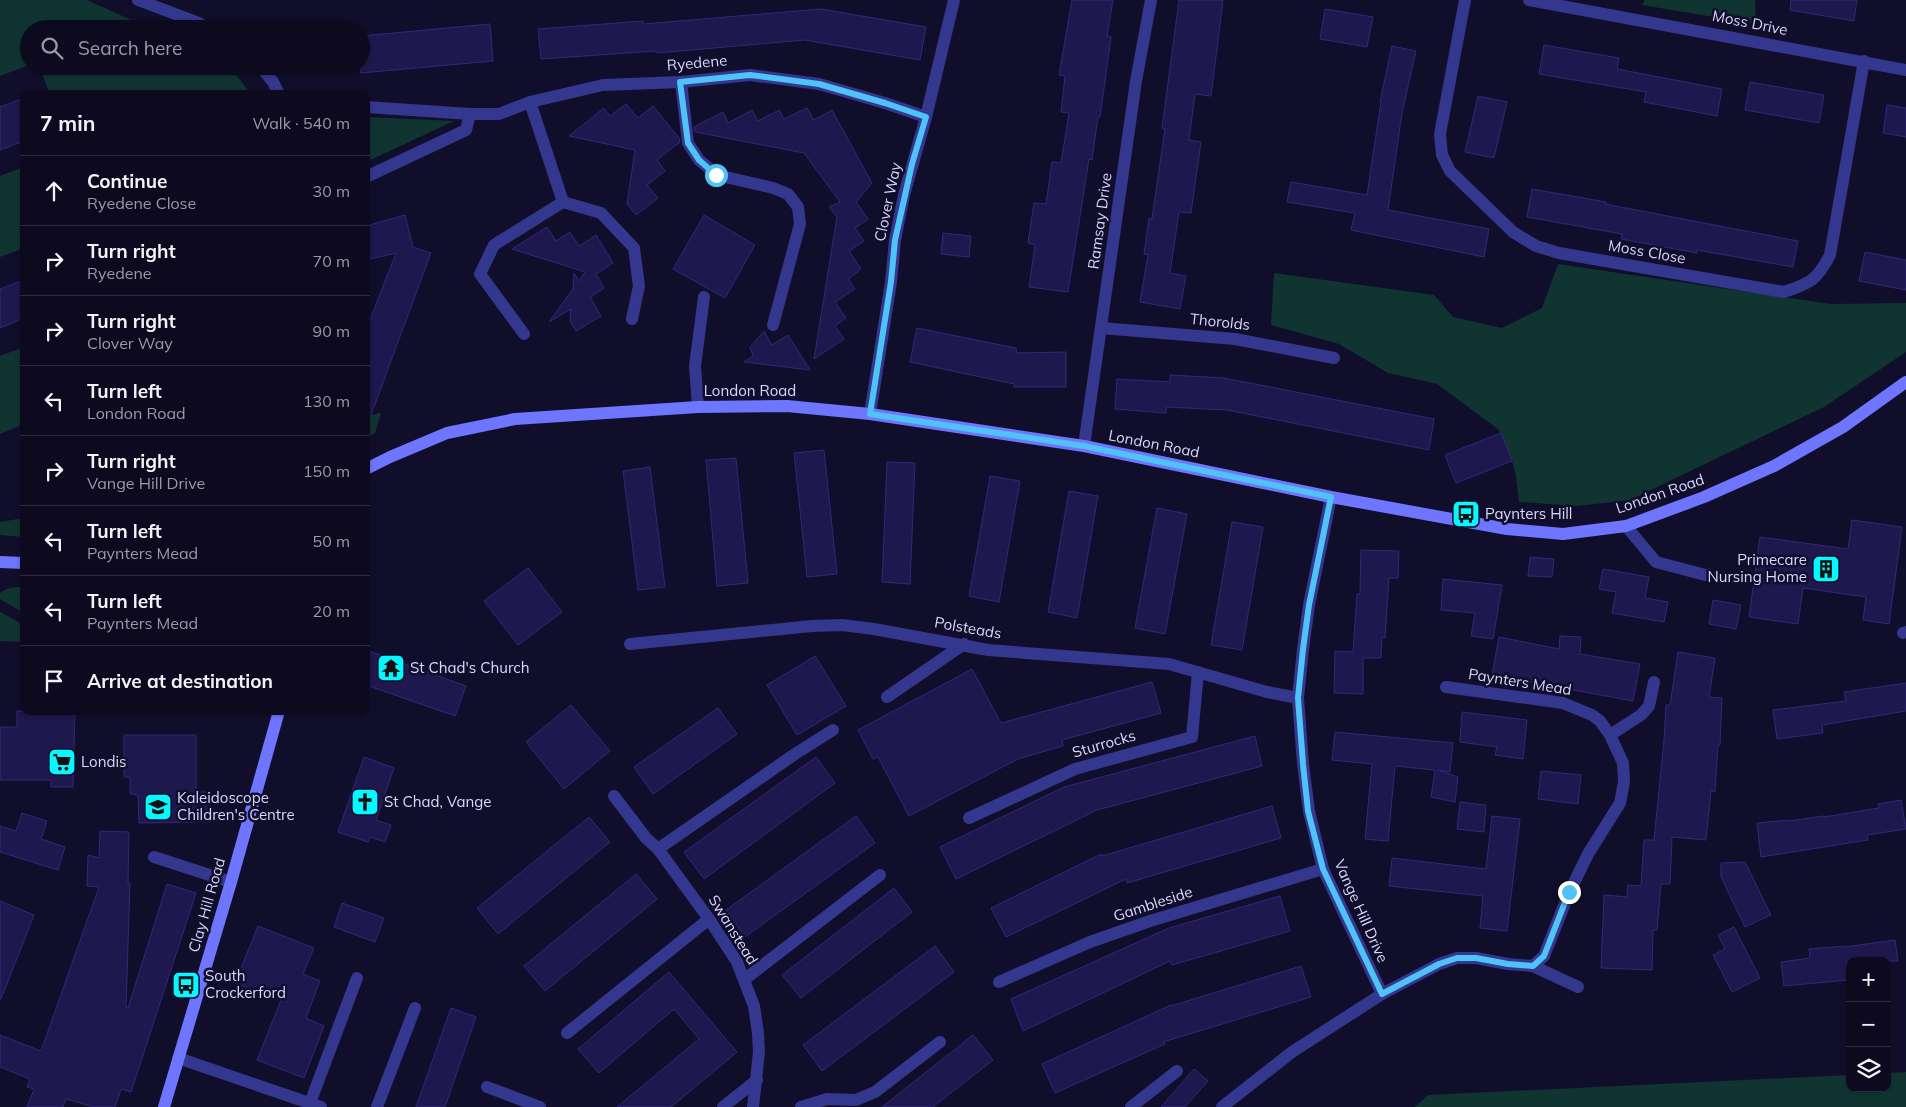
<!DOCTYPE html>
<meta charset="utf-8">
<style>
body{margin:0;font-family:Mulish,sans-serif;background:#161329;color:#f1f3f6}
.controls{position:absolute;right:15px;bottom:15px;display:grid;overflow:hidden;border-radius:10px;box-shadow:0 1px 4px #0004}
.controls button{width:45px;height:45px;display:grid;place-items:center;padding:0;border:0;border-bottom:1px solid #2d2b3e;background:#0d0a20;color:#f1f3f6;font:25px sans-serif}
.stop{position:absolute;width:15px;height:15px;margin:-11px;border:4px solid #4fc3f7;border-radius:50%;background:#fff}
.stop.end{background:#4fc3f7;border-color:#fff;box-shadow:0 1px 5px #0008}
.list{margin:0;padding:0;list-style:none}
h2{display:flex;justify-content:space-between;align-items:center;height:65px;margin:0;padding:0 20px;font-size:21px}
h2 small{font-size:16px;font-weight:400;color:#9a9aa5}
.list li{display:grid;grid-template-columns:32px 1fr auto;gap:15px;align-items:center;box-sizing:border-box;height:70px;padding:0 20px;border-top:1px solid #2d2b3e}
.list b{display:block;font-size:19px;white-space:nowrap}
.list p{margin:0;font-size:16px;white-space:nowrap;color:#9a9aa5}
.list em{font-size:16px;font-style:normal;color:#9a9aa5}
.icon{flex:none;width:28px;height:28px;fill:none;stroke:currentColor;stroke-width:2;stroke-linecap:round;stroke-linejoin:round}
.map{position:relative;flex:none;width:1906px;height:1107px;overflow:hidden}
.search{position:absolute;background:#0d0a20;box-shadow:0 1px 4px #0004;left:20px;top:20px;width:350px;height:55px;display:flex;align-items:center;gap:12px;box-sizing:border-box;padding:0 18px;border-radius:28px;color:#9a9aa5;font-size:19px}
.panel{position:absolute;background:#0d0a20;box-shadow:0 1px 4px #0004;left:20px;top:90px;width:350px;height:625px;border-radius:10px}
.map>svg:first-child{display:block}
</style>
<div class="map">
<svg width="1906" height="1107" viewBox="0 0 1906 1107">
<rect width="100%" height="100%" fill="#110e2b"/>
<g fill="#103531">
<path d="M0,0H87L151,29H29V65L0,76Z"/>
<path d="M1645,0H1755L1756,24L1642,5Z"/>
<path d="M39,66H229L251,94H50Z"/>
<path d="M366,117L454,121L366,162Z"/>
<path d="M24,167V248L0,257V176Z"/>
<path d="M1558,264L1830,304L1906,303V352L1824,407L1630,500L1577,506L1519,502L1516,476L1512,461L1498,429L1437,384L1388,373L1339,344L1271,325L1274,273L1434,295L1453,317L1502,328L1542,308Z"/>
<path d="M24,347V424L0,434V356Z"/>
<path d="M381,413L375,433L366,438V416Z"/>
<path d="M24,518V537L0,535V522Z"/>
<path d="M24,587V613L0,599V593C7,587 15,587 24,587Z"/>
<path d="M0,612L24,625V642L0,641Z"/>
<path d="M1906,1072V1107H1415L1428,1095L1850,1075V1088H1887V1073Z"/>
</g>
<g fill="#1f184e" stroke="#32277c">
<path d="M1072,0H1113L1107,36L1111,37L1100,117H1098L1092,160L1089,159L1068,292L1029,287L1035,245L1028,243L1034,203L1046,204L1052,162L1061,163L1069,113L1061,112L1065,76L1059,75Z"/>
<path d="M1179,0H1223L1211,96L1195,94L1189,140L1201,142L1191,213L1179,212L1170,273L1186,276L1180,309L1140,302L1148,255L1144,254L1149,219H1152L1165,129L1162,128Z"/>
<path d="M1791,0H1857L1854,21L1790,10Z"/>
<path d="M821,9L926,27L920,60L805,40L657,53L656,51L541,59L538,29L643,21V24Z"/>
<path d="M1325,9L1373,17L1367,47L1320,39Z"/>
<path d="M490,24L493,61L361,73V36Z"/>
<path d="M1544,45L1619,58L1617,69L1722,89L1717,116L1644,102L1646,92L1539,74Z"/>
<path d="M1392,46L1416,51L1402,113L1388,210L1489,229L1484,257L1351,230L1355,213L1287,202L1291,182L1367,195L1381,102H1380Z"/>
<path d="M1750,82L1824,95L1819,123L1745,110Z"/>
<path d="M1478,96L1507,102L1494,158L1465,152Z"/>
<path d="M24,98V141L0,150V107Z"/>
<path d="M626,104L638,118L653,106L679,138L680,142L657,160L665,171L647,185L658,198L636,215L627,204L635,150L569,136L604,108L610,116Z"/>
<path d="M1887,105L1906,108V137L1883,133Z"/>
<path d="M807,108L814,120L832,110L872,183L856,202L868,219L855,228L864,241L849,251L861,269L848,279L855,289L835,302L846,318L835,326L844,339L814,359L837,217L829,207L840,202L804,153L695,132L694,127L723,112L728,123L752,110L758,121L779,110L784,119Z"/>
<path d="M1532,189L1606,202L1605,204L1798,241L1793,267L1697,250V253L1621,239L1622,234L1527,217Z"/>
<path d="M405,215L413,247L431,253L368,423H366V330L396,253L366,260V226Z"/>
<path d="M704,215L755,245L725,298L673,269Z"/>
<path d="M547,227L556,241L570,232L579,246L596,235L613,263L596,274L604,288L590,297L601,316L576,331L570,321L571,309L549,322L573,289L574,273L579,281L585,272L512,249Z"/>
<path d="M943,233L971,236L969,257L941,254Z"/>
<path d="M1865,252L1906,260V290L1859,281Z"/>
<path d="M24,280V318L0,328V289Z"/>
<path d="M917,328L1016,348L1017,353L1066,352V387H1014V384L910,362Z"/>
<path d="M764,331L772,345L788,335L810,370L744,362L753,356L750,347Z"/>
<path d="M1170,375L1224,378L1434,419L1429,450L1227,410L1166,407V413L1115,409L1117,379L1170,382Z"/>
<path d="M1501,433L1512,461L1456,483L1445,455Z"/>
<path d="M824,450L837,574L807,577L794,453Z"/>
<path d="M736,458L748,583L717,586L706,460Z"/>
<path d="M887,462L915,463L910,584L882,582Z"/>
<path d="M650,467L665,587L638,590L623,471Z"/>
<path d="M990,476L1020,481L999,602L969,596Z"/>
<path d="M1069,491L1098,496L1077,618L1048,612Z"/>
<path d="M1157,508L1187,514L1165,634L1135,628Z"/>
<path d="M1852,520L1902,527L1889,624L1863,620L1866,597L1803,588L1798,624L1749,617L1760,537L1848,549Z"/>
<path d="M1232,522L1263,527L1242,650L1211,645Z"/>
<path d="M1361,550L1399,551L1398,578H1389L1385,638L1382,637L1381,658H1363V694L1334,693L1335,651L1353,652L1357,594H1360Z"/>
<path d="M1530,557L1554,559L1552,577L1528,576Z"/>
<path d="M528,568L562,612L518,645L484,601Z"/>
<path d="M1603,569L1649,577L1645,598L1668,602L1664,622L1612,613L1616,592L1599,589Z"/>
<path d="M1443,579L1502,585L1493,639L1471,636L1475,613L1441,610Z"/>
<path d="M1713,600L1741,605L1736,629L1709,624Z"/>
<path d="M1560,636L1581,637L1580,654L1640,664L1633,701L1492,675L1499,637L1559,649Z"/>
<path d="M366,650L466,686L455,716L366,685Z"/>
<path d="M1678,652L1715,658L1709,697L1722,698L1720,745H1718L1715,792L1711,791L1706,840L1672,837L1670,884H1661L1657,930H1653L1652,970L1601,968L1604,895L1627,897L1628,885L1641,886L1644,840H1654L1664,740L1666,705H1670Z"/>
<path d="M815,656L846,706L797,735L767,685Z"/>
<path d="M972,669L1001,723L1152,682L1161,713L1062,740L1063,746L1018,759L909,816L878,757L873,759L858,730Z"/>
<path d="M1906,683V711L1822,725L1823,733L1777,739L1773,710L1846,701L1844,692Z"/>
<path d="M571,705L610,751L564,789L526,742Z"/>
<path d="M718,708L737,734L653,794L634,767Z"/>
<path d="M17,711H75L73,787H51V780H0V727H17Z"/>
<path d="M1462,712L1527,720L1523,759L1495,755L1497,747L1460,742Z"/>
<path d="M1335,732L1453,743L1450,772L1438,770L1458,777L1455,802L1431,797L1435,770L1395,766L1388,841L1365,839L1372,764L1332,760Z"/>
<path d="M124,735H196V792H209L210,822L139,823L138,796L130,793V777H124Z"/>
<path d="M1255,736L1262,766L1097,810L956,879L940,847L1064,787Z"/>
<path d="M364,757L394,768L376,820L391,825L385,842L370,837L368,842L338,832Z"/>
<path d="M816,757L835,783L704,879L684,852Z"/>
<path d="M1541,771L1581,775L1578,804L1538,799Z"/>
<path d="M1901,800L1906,829L1867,835L1868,840L1761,857L1757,823L1788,820V821L1824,816V817L1879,808L1878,804Z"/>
<path d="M1460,802L1486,805L1484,832L1457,829Z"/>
<path d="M1272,806L1281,838L1127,883L1126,879L1006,937L991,908L1101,854L1102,856Z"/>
<path d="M22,813L47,821L41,839L65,847L58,870L0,852V826L16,831Z"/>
<path d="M856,816L875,843L745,937L726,910Z"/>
<path d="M1492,816L1520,819L1507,931L1480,928L1483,896L1389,886L1392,858L1486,869Z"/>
<path d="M589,817L610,842L498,934L477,908Z"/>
<path d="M100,831L129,832L128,883H130L126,1007L128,1008L167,884L196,893L131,1092L121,1089L115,1107H94L66,1099L63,1107H27L34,1089L27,1087L30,1079L0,1067V1035L41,1051L99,887L87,886L88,855L99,858Z"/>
<path d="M1745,862L1771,915L1745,927L1721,877V863Z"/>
<path d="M636,874L657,899L545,991L524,966Z"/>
<path d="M894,888L912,912L801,998L782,975Z"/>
<path d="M1280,896L1290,931L1172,965L1170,961L1023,1031L1011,999L1169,928Z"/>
<path d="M0,901L34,915L1,999H0Z"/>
<path d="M342,903L384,918L375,942L334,927Z"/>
<path d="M258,926L314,948L303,974L320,981L306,1018L324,1026L304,1078L257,1060L281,1000L235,983Z"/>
<path d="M1734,927L1760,978L1732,992L1713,955L1725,949L1718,935Z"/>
<path d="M1895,940L1898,961H1846L1848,980L1784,986L1781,962L1810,958L1809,949L1845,946V947Z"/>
<path d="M935,946L954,972L822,1071L803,1045Z"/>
<path d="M1301,966L1311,997L1163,1042L1165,1044L1055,1093L1042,1064L1171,1005V1006Z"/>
<path d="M669,972L737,1052L671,1107H617L699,1039L674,1009L599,1073L578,1049Z"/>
<path d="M451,1008L476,1017L445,1107H416Z"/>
<path d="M973,1035L993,1060L933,1107H882Z"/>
<path d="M1194,1069L1208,1081L1185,1107H1161Z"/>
</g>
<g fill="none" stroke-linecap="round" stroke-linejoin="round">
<g stroke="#34378e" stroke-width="12">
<path d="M138,0L199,23L208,29"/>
<path d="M1465,0L1440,134L1442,155L1450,171L1513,232L1536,246L1559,253L1784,292C1811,283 1817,280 1830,255L1864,61"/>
<path d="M1529,0L1906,70"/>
<path d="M260,66L273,82L279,94"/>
<path d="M681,82L688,143L699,160L717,175L773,188L788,194L798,207L800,224L773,325"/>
<path d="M530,102L563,202L601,213L634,248L639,286L632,319"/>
<path d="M366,107L470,114"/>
<path d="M366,177L466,130L470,114H499L530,102L603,85L681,82L750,75L819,84L885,103L926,117"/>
<path d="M1101,328L1235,339L1334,358"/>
<path d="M524,334L480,274L494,245L563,202"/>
<path d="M698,407L695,366L704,297"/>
<path d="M870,414L891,282L895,240L904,195L926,117L954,0"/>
<path d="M1084,446L1136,81L1151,0"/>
<path d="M1626,526L1656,562L1709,576"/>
<path d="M1903,633L1906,632"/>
<path d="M630,644L812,626L842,625L874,629L988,650L1169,664L1267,692L1298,698"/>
<path d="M887,697L964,644"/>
<path d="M1610,735L1641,715L1649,706L1654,682"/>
<path d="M614,796L646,838L658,849L709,919L737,962L754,1006L758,1033L759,1052L753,1107"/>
<path d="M969,818L1075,769L1192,737L1198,672"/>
<path d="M658,849L795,754L833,730"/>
<path d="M154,857L231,882"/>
<path d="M1533,966L1578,987"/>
<path d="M745,979L880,875"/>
<path d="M999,982L1090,942L1150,921L1323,869"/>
<path d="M1382,994L1439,964L1457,958H1476L1508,964L1533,966L1544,956L1569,893L1588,854L1620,803L1624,782L1623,763L1610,735L1600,721L1592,715L1563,703L1446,687"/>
<path d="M567,1033L709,919"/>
<path d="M178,1058L321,1107"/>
<path d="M487,1087L540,1107"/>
<path d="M310,1103L357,978"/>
<path d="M377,1107L415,1008"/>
<path d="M723,1107L757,1080"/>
<path d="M801,1107L827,1099L856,1100L875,1092L940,1042"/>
<path d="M1131,1107L1177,1071"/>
<path d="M1222,1107L1292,1052L1382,994L1323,869L1309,811L1303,764L1298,698L1303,649L1309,605L1331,497"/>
</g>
<g stroke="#6e75ff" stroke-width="12">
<path d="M366,469L390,457L447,433L515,419L698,407L787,406L870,414L1084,446L1331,497L1507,529L1563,534L1626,526L1704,497L1774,466L1843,427L1906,382"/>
<path d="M0,562L24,563"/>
<path d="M164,1107L231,882L279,711"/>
</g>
</g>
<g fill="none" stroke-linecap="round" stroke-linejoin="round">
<path stroke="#4fc3f7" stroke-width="6" d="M716,175L699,160L688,143L680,82L750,75L819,84L885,103L926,117L912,164L895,240L891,282L870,414L1084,446L1331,497L1309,605L1303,649L1298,698L1303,764L1308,811L1323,869L1382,994L1439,964L1457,958H1476L1508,964L1533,966L1544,956L1569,892"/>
</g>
<defs>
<symbol id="bus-square" viewBox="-11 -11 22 22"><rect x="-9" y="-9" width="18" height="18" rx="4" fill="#03f8ff" stroke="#110e2b"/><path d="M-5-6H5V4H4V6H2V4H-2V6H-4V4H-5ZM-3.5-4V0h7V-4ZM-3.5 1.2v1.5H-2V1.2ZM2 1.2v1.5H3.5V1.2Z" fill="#111"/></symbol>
<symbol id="building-square" viewBox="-11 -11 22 22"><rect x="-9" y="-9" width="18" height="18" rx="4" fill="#03f8ff" stroke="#110e2b"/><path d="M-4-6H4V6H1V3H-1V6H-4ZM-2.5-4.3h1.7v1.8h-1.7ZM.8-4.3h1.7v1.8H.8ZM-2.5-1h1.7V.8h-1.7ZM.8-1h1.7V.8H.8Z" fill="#111"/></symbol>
<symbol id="temple-square" viewBox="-11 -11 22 22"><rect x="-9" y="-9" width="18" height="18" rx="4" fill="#03f8ff" stroke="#110e2b"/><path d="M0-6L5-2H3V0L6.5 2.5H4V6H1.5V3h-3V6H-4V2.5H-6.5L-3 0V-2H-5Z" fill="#111"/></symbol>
<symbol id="supermarket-square" viewBox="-11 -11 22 22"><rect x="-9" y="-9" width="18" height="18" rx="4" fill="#03f8ff" stroke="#110e2b"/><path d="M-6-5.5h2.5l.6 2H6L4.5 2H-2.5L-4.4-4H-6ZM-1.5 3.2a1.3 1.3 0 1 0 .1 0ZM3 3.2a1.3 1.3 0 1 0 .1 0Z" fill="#111"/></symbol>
<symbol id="church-square" viewBox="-11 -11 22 22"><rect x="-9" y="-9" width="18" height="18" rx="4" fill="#03f8ff" stroke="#110e2b"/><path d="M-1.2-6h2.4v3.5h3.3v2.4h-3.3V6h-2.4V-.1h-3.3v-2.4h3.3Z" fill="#111"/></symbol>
<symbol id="school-square" viewBox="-11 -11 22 22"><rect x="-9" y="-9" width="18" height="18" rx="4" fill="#03f8ff" stroke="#110e2b"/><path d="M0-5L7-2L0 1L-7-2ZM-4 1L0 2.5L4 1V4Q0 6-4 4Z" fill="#111"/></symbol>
</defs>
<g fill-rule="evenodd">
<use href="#bus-square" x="1450" y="498" width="32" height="32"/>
<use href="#building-square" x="1810" y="553" width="32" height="32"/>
<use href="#temple-square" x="375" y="652" width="32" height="32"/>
<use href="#supermarket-square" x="46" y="746" width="32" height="32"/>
<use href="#church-square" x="349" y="786" width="32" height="32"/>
<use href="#school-square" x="142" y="791" width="32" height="32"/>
<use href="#bus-square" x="170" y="969" width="32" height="32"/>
</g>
<g text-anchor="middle" stroke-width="5" stroke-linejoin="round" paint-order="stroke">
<g font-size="15" fill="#d9d7ff" stroke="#110e2b">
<text transform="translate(1750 23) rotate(11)" y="5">Moss Drive</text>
<text transform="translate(697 63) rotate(-5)" y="5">Ryedene</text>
<text transform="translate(888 202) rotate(-78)" y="5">Clover Way</text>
<text transform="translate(1100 221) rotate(-82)" y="5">Ramsay Drive</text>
<text transform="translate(1647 252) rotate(10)" y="5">Moss Close</text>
<text transform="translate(1220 322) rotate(6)" y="5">Thorolds</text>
<text x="750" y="396">London Road</text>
<text transform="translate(1154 444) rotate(11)" y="5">London Road</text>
<text transform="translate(1660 494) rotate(-19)" y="5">London Road</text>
<text transform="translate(968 628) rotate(10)" y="5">Polsteads</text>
<text transform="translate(1520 682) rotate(9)" y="5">Paynters Mead</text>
<text transform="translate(1104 744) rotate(-16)" y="5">Sturrocks</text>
<text transform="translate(1153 904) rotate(-18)" y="5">Gambleside</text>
<text transform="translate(207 905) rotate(-74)" y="5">Clay Hill Road</text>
<text transform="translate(1361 911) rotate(66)" y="5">Vange Hill Drive</text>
<text transform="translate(733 930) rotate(58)" y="5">Swanstead</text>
</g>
<g font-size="15" fill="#d9d7ff" stroke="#110e2b" text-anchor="start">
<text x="1485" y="519">Paynters Hill</text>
<text x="1807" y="565" text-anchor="end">Primecare<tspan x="1807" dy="17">Nursing Home</tspan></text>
<text x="410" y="673">St Chad's Church</text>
<text x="81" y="767">Londis</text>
<text x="177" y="803">Kaleidoscope<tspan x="177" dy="17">Children's Centre</tspan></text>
<text x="384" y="807">St Chad, Vange</text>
<text x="205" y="981">South<tspan x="205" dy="17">Crockerford</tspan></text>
</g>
</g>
</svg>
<div class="controls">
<button>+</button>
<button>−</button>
<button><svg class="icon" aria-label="layers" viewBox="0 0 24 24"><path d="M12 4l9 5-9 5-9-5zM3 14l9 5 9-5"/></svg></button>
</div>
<div class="stop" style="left:716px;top:175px"></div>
<div class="stop end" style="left:1569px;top:892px"></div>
<div class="search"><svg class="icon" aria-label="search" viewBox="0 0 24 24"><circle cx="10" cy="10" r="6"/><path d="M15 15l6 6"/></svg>Search here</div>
<section class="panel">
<h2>7 min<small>Walk · 540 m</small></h2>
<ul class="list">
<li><svg class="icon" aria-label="ahead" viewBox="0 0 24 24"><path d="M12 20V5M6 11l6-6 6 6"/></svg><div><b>Continue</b><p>Ryedene Close</p></div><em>30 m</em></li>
<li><svg class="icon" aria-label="right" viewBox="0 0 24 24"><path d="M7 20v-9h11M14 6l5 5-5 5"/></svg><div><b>Turn right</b><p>Ryedene</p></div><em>70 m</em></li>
<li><svg class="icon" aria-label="right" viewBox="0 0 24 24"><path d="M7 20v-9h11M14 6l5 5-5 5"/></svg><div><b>Turn right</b><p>Clover Way</p></div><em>90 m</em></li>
<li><svg class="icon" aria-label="left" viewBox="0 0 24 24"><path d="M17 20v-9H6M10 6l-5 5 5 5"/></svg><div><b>Turn left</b><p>London Road</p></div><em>130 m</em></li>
<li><svg class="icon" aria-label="right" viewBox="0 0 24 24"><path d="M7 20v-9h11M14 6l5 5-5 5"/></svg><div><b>Turn right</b><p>Vange Hill Drive</p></div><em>150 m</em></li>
<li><svg class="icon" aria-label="left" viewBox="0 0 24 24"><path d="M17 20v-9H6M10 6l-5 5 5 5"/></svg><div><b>Turn left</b><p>Paynters Mead</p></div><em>50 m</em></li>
<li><svg class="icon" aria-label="left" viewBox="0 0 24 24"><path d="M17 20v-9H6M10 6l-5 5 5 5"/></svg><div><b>Turn left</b><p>Paynters Mead</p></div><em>20 m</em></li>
<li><svg class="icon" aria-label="arrive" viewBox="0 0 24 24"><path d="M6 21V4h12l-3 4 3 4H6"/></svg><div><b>Arrive at destination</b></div></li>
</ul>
</section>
</div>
